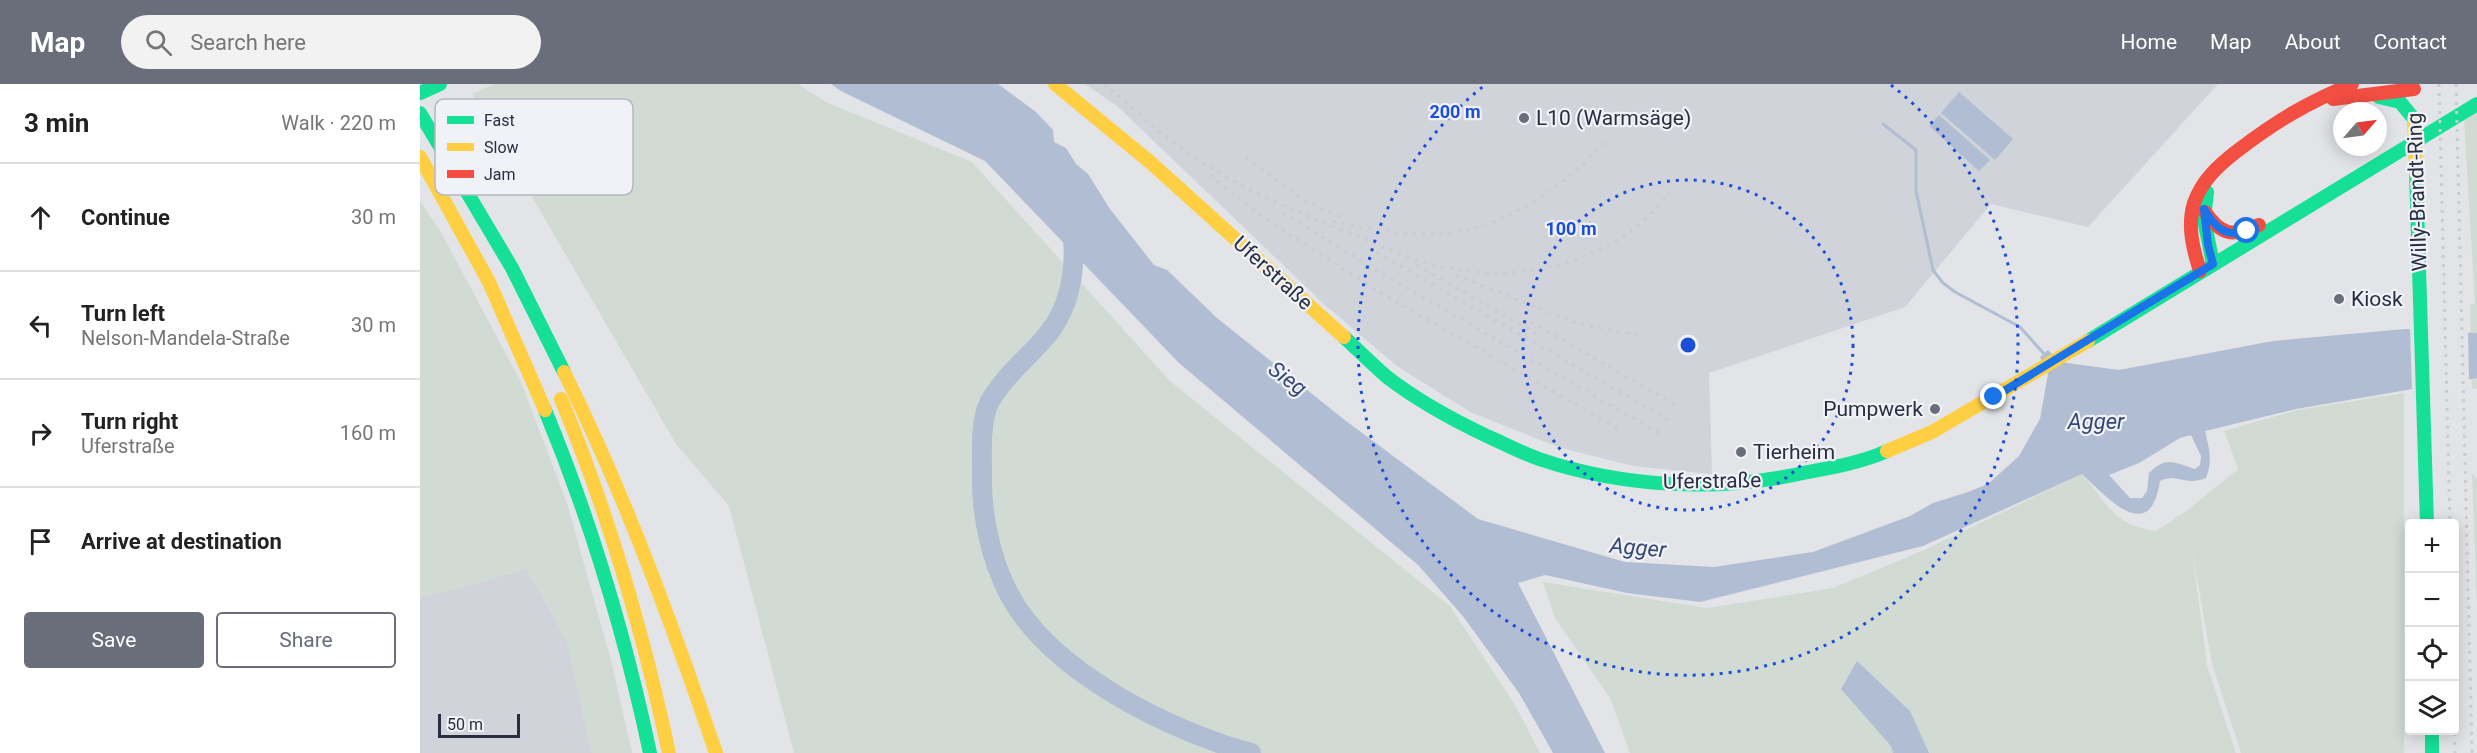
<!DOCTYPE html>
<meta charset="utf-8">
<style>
body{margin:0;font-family:Roboto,sans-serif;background:#f2f2f2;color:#222}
.controls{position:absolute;right:18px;bottom:18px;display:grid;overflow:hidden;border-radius:6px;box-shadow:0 3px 15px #0003}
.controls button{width:54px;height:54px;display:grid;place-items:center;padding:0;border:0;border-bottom:2px solid #e0e0e0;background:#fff;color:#222;font:30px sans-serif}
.compass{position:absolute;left:1913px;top:18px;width:54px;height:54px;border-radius:50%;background:#fff;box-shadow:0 3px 15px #0003;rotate:62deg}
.scale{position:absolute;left:18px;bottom:15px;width:82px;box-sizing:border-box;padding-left:6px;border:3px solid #292f41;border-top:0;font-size:16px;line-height:21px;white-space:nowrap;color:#292f41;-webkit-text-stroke:4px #f1f2f7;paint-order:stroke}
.stop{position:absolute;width:18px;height:18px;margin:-14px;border:4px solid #1a73e8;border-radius:50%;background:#fff}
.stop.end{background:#1a73e8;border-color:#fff;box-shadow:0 2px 6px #0008}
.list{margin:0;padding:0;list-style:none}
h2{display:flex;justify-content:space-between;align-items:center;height:78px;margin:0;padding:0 24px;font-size:26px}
h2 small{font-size:20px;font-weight:400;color:#767676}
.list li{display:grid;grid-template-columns:39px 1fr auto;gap:18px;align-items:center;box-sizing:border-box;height:108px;padding:0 24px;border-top:2px solid #e0e0e0}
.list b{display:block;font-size:22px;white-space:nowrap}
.list p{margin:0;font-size:20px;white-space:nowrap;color:#767676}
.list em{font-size:20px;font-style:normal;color:#767676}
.actions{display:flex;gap:12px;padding:18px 24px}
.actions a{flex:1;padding:14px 0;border:2px solid #6a6e7b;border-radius:6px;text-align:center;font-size:21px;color:#6a6e7b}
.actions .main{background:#6a6e7b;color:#fff}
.icon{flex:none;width:33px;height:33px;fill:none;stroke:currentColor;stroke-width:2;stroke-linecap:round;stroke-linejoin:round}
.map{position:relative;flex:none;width:2057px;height:669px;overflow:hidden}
header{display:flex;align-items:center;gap:36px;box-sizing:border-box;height:84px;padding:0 30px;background:#6a6e7b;color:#fff}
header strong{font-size:28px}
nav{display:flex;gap:33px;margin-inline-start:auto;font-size:21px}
.search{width:420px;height:54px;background:#f2f2f2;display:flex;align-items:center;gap:15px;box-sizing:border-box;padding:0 21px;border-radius:33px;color:#767676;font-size:22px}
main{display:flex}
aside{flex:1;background:#fff}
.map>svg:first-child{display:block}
</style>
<header>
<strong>Map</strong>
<div class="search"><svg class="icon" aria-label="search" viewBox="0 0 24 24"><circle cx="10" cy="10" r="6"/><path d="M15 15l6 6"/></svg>Search here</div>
<nav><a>Home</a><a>Map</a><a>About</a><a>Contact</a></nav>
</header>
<main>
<aside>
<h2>3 min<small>Walk · 220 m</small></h2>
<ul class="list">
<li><svg class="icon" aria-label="ahead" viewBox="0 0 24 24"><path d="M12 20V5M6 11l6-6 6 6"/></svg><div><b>Continue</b></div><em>30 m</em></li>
<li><svg class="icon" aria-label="left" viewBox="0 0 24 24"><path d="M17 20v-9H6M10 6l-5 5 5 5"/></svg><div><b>Turn left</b><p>Nelson-Mandela-Straße</p></div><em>30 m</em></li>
<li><svg class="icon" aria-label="right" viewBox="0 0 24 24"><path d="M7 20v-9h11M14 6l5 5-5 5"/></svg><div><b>Turn right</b><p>Uferstraße</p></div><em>160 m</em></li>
<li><svg class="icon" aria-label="arrive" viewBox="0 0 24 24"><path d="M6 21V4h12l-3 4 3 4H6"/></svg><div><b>Arrive at destination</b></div></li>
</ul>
<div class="actions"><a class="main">Save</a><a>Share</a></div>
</aside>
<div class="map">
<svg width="2057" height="669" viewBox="0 0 2057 669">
<rect width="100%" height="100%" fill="#e3e4e8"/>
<g fill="#d1d3db">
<path d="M665,0H1798L1668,143L1571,120L1485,223L1289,289L1292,390L1213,382L1138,363L1050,328L977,282L906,222L697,22Z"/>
<path d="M107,485L147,556L172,669H0V514Z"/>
</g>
<g fill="#d2dbd3">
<path d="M74,0H378L406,18L552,78L750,297L1030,522L1095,621L1120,669H374L309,422L256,360L52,10Z"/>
<path d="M2057,27V305L2052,304L2050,221L2055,220L2044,35Z"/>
<path d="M0,117L21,148L101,298L147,419L191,576L212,669H172L147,556L107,485L0,514Z"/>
<path d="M1984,309V669H1821L1792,580L1772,466L1787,581L1816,669H1210L1190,614L1135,534L1123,498L1287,524L1413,504L1504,466L1662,390C1688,420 1693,441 1736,447L1765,428L1818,385L1804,347L1877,326Z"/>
<path d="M2052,389L2057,395V524Z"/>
</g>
<g fill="#b1bdd2" fill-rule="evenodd">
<path d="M411,0H578L616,28L633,46L634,58L646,64L656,80L668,90L690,125L734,181L747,186L797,234L926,337L1058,435L1205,478L1294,483L1393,468L1490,432L1513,419L1548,408L1568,400L1599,372L1620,335L1628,290L1620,273L1628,266L1640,278L1699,286L1853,257L1985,245L2057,249V294L1876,325L1785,347C1789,364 1793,376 1786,394C1763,403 1758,388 1740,397C1730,463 1687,413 1662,390L1503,462L1280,518L1207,509L1125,491L1098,499L1185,669H1133L1099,609L1042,531L998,481L759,279L565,77L421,7ZM1771,351L1781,372L1780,381L1775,385C1755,379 1747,371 1729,389L1727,407L1722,414H1710L1689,391L1719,379L1760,354Z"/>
<path d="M1539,8L1593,55L1575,76L1521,29Z"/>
<path d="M1519,31L1570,76L1559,87L1509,42Z"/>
<path d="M1437,577L1490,627L1509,669H1473L1471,662L1421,605Z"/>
</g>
<path fill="#e3e4e8" d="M1990,243L2048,245L2049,298L1992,308Z"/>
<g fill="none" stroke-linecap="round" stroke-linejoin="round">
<path stroke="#b1bdd2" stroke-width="3" d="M1463,40L1496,66V107L1513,186L1523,199L1535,208L1600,243L1626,272"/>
<path stroke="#b1bdd2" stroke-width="20" d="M652,142C657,183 651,226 622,257C604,277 582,295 569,319C560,337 562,371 562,391C561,430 571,476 589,510C630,588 750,647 831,669"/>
<g stroke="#16e098" stroke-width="14">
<path d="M0,9L20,0"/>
<path d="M1959,13L1980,18L1994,35"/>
<path d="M0,29L92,184L144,288"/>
<path d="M1996,89L2007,440"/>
<path d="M1787,108L1784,135L1793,180"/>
<path d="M924,253C938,266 952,280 967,293C998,317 1033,336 1069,353C1085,360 1102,369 1119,375C1205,404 1300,408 1388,388C1415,383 1443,378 1467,367"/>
<path d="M1668,257L2057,20"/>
<path d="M125,326C171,437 205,551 230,669"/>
<path d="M2012,646V669"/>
</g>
<g stroke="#ffcf43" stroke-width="14">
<path d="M635,0L730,78L924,253"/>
<path d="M0,73L69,198L125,326"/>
<path d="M144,288C205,411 252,540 296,669"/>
<path d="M141,315C189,430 223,548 249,669"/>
<path d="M1467,367L1512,348L1668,257"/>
</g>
<g stroke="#f24e42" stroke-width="14">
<path d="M1913,15L1994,5"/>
<path d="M1785,128C1802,152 1812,153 1839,141"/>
<path d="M1780,187C1773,165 1767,142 1774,119C1782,96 1799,81 1817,67C1858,36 1885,20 1932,0"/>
</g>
<g stroke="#cbccd0" stroke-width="3" stroke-dasharray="3 6" stroke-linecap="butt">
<path d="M684,0C712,23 738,49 768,69C820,105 880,130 939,153C960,161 981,171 1002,178C1077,200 1165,189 1225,135C1234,127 1242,118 1250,109"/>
<path d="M2019,0L2030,440"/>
<path d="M2036,0L2052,669"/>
<path d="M826,74L886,117L924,135"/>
<path d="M790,91L844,134L956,206L1202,347"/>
<path d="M863,129L968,193L1242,351"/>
<path d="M913,137C939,143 965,148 991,150C1070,155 1136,112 1187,56"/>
<path d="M949,164L1249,336"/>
<path d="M997,181L1117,250"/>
<path d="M1036,191L1158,240L1217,251"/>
<path d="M1111,238L1254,320"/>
<path d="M2034,631L2035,669"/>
</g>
<path stroke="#ffcf43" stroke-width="14" d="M1994,35L1996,89"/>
</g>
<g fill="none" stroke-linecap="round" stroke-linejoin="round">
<path stroke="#1a73e8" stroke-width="8" d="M1574,313L1793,180L1788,161L1784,125C1795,143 1805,154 1827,147"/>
</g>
<g fill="none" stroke="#1d4ed8" stroke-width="3" stroke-dasharray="3 6">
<circle cx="1268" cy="261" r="165"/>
<path d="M1471 1A330 330 0 1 1 1065 1"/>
</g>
<g fill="#6a6e7b" stroke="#f1f2f7" stroke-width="2">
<circle cx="1104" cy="34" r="6"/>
<circle cx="1919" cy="215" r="6"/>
<circle cx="1515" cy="325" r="6"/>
<circle cx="1321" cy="368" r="6"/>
</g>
<g text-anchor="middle" stroke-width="4.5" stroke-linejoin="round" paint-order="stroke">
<g font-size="21" fill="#292f41" stroke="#f1f2f7" text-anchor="start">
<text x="1116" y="41">L10 (Warmsäge)</text>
<text x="1931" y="222">Kiosk</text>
<text x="1503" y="332" text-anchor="end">Pumpwerk</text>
<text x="1333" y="375">Tierheim</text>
</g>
<g font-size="21" fill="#292f41" stroke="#f1f2f7">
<text transform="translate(1997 108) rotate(-92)" y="7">Willy-Brandt-Ring</text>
<text transform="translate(853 189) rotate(42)" y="7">Uferstraße</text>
<text transform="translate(1292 397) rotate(-1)" y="7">Uferstraße</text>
</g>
<g font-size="22" font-style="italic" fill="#334875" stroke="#f1f2f7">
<text transform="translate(868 294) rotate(37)" y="8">Sieg</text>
<text x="1676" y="345">Agger</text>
<text transform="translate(1218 463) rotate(5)" y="8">Agger</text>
</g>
</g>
<rect x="15" y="15" width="198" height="96" rx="9" fill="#f1f2f7" stroke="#b5b8c0" stroke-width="1.5"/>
<rect x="27" y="32" width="27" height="8" fill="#16e098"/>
<rect x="27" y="59" width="27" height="8" fill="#ffcf43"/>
<rect x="27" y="86" width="27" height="8" fill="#f24e42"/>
<g font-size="16" fill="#292f41">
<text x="64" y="42">Fast</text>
<text x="64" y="69">Slow</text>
<text x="64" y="96">Jam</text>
</g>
<circle cx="1268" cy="261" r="9" fill="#1d4ed8" stroke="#f1f2f7" stroke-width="3"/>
<g font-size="18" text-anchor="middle" font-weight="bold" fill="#1d4ed8" stroke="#f1f2f7" stroke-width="4.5" stroke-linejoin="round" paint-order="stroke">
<text x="1035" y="34">200 m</text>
<text x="1151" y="151">100 m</text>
</g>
</svg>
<div class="controls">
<button>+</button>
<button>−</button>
<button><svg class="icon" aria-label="locate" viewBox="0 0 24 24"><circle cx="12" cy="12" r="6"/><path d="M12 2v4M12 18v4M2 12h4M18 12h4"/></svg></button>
<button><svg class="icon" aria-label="layers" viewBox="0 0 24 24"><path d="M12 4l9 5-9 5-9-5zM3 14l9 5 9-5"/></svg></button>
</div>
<svg class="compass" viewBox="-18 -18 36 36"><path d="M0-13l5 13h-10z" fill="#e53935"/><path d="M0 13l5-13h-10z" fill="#767676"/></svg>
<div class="scale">50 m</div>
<div class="stop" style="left:1827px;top:147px"></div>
<div class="stop end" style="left:1574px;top:313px"></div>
</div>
</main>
